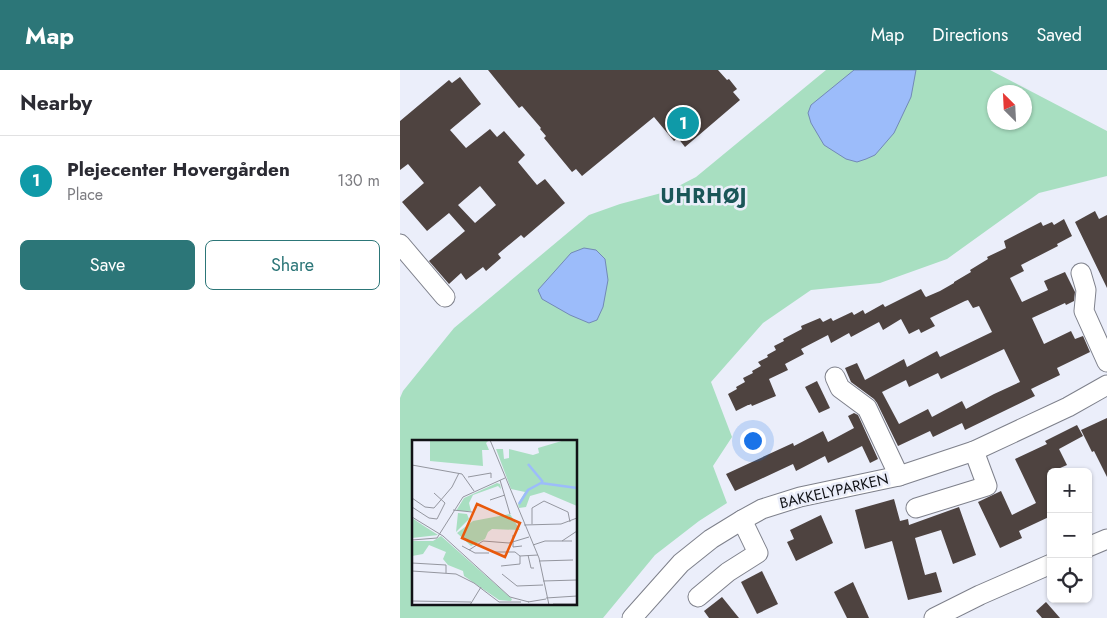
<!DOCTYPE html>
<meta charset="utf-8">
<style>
body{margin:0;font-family:Jost,sans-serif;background:#f7f7f7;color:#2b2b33}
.controls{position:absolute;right:15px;bottom:15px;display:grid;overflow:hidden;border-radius:8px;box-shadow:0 1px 4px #0004}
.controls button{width:45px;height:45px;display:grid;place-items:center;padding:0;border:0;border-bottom:1px solid #e1e1e2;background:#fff;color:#2b2b33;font:25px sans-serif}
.compass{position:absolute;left:587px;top:15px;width:45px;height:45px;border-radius:50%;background:#fff;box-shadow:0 1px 4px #0004;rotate:336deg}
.you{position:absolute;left:352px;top:370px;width:18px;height:18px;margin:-12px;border:4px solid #fff;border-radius:50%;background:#1a73e8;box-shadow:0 0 0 8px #1a73e833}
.badge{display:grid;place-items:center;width:32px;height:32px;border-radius:50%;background:#2c7678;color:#fff;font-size:16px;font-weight:700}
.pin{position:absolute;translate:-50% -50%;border:2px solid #fff;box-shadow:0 1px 5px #0006}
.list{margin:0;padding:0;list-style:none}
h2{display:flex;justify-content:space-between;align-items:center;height:65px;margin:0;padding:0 20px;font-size:21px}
h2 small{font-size:16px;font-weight:400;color:#7c7c81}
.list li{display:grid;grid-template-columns:32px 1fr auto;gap:15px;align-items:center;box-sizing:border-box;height:90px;padding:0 20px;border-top:1px solid #e1e1e2}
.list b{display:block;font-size:19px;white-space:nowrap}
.list p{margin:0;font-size:16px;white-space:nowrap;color:#7c7c81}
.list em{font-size:16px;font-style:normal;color:#7c7c81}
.actions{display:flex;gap:10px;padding:15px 20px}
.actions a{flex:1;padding:11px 0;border:1px solid #2c7678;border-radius:8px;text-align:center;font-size:18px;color:#2c7678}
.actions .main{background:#2c7678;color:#fff}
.icon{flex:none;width:28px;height:28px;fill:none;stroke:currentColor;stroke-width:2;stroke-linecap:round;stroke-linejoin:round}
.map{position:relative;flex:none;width:707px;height:548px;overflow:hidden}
header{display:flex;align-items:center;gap:30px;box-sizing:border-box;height:70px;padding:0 25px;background:#2c7678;color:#fff}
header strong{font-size:24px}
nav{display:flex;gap:28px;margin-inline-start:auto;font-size:18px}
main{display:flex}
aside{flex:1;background:#fff}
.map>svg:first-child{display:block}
</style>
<header>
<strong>Map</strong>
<nav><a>Map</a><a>Directions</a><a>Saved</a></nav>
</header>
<main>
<aside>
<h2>Nearby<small></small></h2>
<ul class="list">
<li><span class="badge" style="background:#0f9aa8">1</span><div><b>Plejecenter Hovergården</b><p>Place</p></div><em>130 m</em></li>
</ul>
<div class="actions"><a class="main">Save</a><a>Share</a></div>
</aside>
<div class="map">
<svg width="707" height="548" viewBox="0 0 707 548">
<rect width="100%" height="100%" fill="#ebeefa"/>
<path fill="#a8dfc1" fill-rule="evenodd" d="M426,0H590L707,61V106L639,123L547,189L480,213L411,220L363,253L311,312L332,367L313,396L327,433L299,451L255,485L203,548H0V328L3,321L54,258L189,145L220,134L269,121L296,107ZM594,22H624V52H594ZM14,372H176V534H14Z"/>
<g fill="#9cbcfa" stroke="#7289b6">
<path d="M454,0H516L511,27L494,63L475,85L466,89L457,92L446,89L424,75L411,53L408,43L411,35Z"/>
<path d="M184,178L196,180L205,189L208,210L203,237L197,250L189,253L170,245L142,229L138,220L171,183Z"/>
</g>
<g fill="#4e4340" fill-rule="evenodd">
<path d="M88,0H318L327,10L329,9L337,19L333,22L340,30L285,77L278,68L274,71L254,47L182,106L176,99L172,102L144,68L146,66L140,59L141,58L122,36L119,38Z"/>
<path d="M60,7L81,34L50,60L66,78L90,59L97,67L104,61L125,85L118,92L137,115L145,109L165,133L124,168L121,165L98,184L101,188L86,201L83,197L66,210L61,203L49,214L29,191L65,161L49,143L27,161L2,132L24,113L8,94L0,100V51L49,10L52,13ZM80,116L96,135L75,153L58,135Z"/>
<path d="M695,141L699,149L707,145V218L675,152Z"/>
<path d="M664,149L672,166L657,174L658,176L621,195L624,201L610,208L622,232L648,220L644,211L665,202L675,222L674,231L666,235L665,233L632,248L644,274L671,261L675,269L683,266L690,282L657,298L660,305L631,319L635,326L565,360L562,353L533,367L530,361L498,376L477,333L474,329L451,312L445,298L457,293L465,310L504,289L507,297L537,281L540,287L592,262L579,236L573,238L568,230L565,231L530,248L535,256L521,263L519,259L509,264L501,249L483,260L479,252L451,267L449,263L431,273L428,265L401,279L404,284L385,294L388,300L369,309L376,326L352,336L351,334L349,335H348L336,341L328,324L337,319L336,317L345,312L343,308L353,303L352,301L361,296L358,292L368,287L367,285L376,280L374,276L384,271L383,269L402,259L401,256L420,248L423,252L431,248L433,251L452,242L454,245L463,240L465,244L483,234L485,237L521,219L525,226L526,227L540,221L554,213V212L571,202L570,200L588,189L587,187L606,178L604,171L641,152L643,156L652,152L654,155ZM604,279L620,312L594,324L566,339L562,331L532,347L528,339L499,354L482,322L506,310L509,317L538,303L541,309Z"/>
<path d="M417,311L430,338L419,343L405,317Z"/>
<path d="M454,343L458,345L478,389L470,393L462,376L428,393L425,386L396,401L393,394L335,421L326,404L393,373L394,376L423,361L428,372L454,358L448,346Z"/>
<path d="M707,348V407L694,381L692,382L681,360Z"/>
<path d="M677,355L683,366L659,379L667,395L651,402V446L619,461L622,468L600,478L578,432L601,421L612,445L636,433L615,389L647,374L645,371Z"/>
<path d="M494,429L500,451L508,449L509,455L559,437L576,485L553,494L541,460L515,468L525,505L536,502L542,522L508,530L492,471L465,479L455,440Z"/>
<path d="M421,445L433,473L396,491L387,472L394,469L390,460Z"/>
<path d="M362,501L378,534L357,544L341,512Z"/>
<path d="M453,512L469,548H447L434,522Z"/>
<path d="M322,527L339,548H309L304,541Z"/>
<path d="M646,532L660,548H642L636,541Z"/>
</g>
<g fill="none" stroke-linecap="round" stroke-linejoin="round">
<defs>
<g id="street">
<path d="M0,174L45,227"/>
<path d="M681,203L686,220L684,241L707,292"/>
<path d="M435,307L440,318L467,338L499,406"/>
<path d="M516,438L587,416L574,381"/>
<path d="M688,477L707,469"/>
<path d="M298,527L328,502L358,483L342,450"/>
<path d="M232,548L281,493L311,469L342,450L362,439L400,427L499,406L574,381L668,337L707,315"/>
<path d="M534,548L580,525L651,494"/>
</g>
</defs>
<use href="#street" stroke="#7e808b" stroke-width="21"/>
<use href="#street" stroke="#fff" stroke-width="19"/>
</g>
<g text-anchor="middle" stroke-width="5" stroke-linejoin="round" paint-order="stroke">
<g font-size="15" fill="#111216" stroke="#ebeefa">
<text transform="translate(434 421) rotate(-13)" y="5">BAKKELYPARKEN</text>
</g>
<g font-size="20" font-weight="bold" letter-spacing="1" fill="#1a5658" stroke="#ebeefa">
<text x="304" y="133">UHRHØJ</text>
</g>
</g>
<g transform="translate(12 370)">
<rect width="165" height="165" fill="#ebeefa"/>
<path d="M18,0H77L74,3L77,10H70L71,26L18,21ZM153,0H165V66L132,52L118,56L114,67L107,68L106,64L113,52L99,49L84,9H91L92,19L97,18V9L121,15L127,13L126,8ZM85,43L88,44L89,49L86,46L61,55L57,63L59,71H44L52,58ZM46,73L55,74L57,79L44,92ZM98,74L108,90L80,89L76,92L73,99L59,106L45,93L61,81ZM0,78L12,86L26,95L0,98ZM29,96L100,159L99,161L87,160L52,136L51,131L36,125L31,119L34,112L17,105L11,114L0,116V101H21Z" fill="#a8dfc1"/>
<path fill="none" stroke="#9cbcfa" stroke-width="2.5" d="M116,24L131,42M107,64L116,50L129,43L165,48"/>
<path fill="none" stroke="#94969f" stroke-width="1" d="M78,0L127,118L137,165M0,25L50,34L62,51M56,37L79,33V38M88,40L98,74M0,58L13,67L22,68L40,47L47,33M78,60L93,55M0,67L17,78L25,79L33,63L22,53M41,70L60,72M0,77L31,96L98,157L117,162M120,84V68L132,61L156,72L158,82M112,85L149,84L165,78M101,95V107L110,106M0,100L25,98L51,57L93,38M150,101L165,91M121,105L133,101H160M50,106L63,113H77M57,110L71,101L97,103L117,97M80,112H103L108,116V124L89,126M116,115L119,128H122M108,116L126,115M127,121L161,120M0,123L34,125V133M0,131L44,134L62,143L87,162H109M90,134L105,146L131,145M131,141L165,140M134,158L165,156M0,161L59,162M116,162L134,159M141,164H165M58,165L69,147"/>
<path fill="#e8590c" fill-opacity="0.15" stroke="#e8590c" stroke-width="2.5" d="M65,64L108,83L93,117L50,98Z"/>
<rect width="165" height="165" fill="none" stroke="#111216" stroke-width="2.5"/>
</g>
</svg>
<div class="controls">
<button>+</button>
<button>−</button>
<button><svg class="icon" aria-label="locate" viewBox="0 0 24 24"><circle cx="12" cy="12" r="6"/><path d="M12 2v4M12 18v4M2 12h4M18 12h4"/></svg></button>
</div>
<svg class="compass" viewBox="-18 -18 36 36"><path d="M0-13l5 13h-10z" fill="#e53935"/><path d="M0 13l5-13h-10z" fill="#7c7c81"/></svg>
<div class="you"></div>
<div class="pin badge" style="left:283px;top:53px;background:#0f9aa8">1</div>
</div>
</main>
